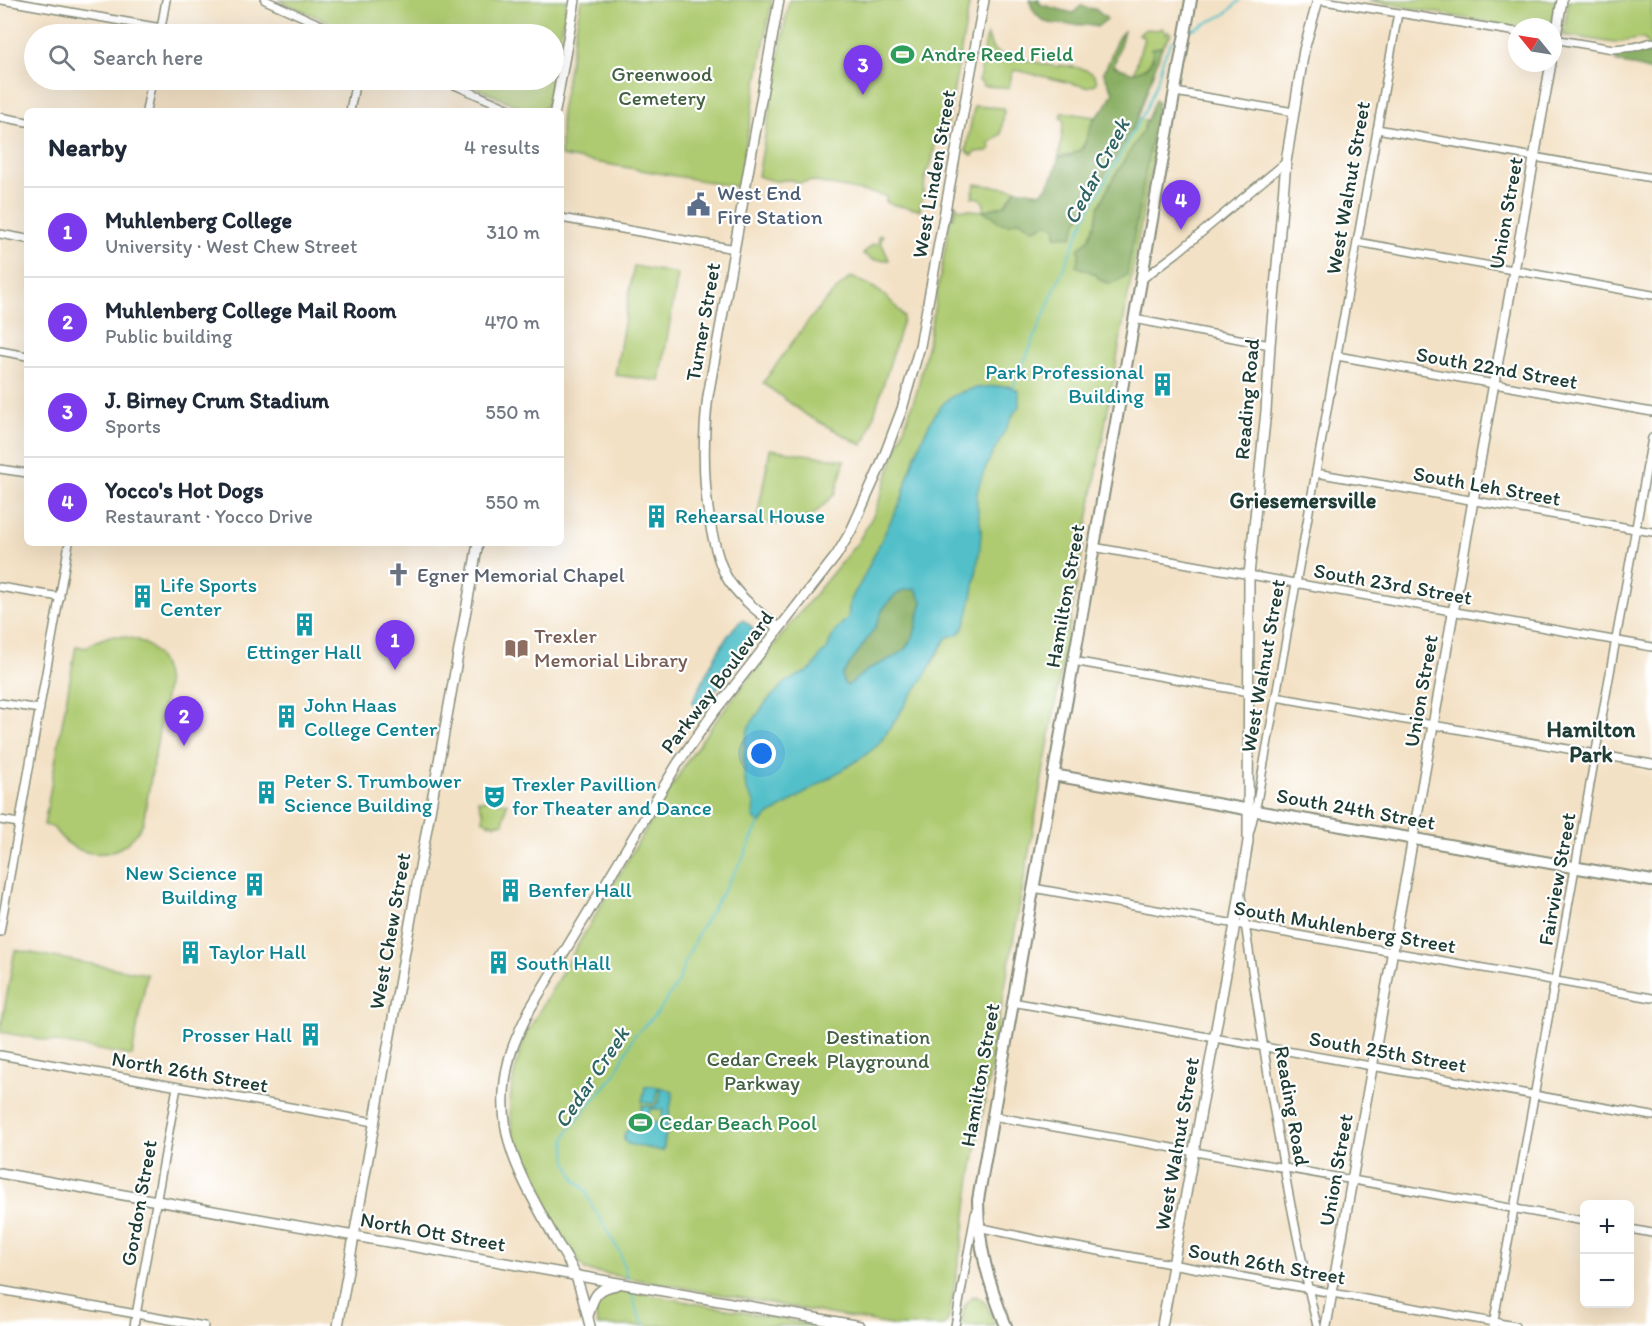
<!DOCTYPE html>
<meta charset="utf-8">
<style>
body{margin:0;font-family:Itim,sans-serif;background:#f2f2f3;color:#1f2937}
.controls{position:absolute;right:18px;bottom:18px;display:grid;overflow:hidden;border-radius:9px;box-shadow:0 6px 24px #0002}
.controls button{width:54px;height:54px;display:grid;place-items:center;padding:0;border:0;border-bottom:2px solid #e0e1e3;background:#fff;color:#1f2937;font:30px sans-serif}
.compass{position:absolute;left:1508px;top:18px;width:54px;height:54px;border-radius:50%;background:#fff;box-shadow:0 6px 24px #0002;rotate:300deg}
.you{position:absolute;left:762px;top:754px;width:21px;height:21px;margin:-15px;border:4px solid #fff;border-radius:50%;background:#1a73e8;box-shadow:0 0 0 9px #1a73e833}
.badge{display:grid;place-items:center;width:39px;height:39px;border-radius:50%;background:#7c3aed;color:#fff;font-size:20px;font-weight:700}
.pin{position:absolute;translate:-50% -50px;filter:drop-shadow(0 2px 3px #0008)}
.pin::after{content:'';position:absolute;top:32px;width:21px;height:18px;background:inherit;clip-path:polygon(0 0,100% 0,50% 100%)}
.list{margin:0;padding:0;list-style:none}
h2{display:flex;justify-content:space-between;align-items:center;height:78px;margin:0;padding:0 24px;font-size:26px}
h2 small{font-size:20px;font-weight:400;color:#747a83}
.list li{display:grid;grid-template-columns:39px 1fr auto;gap:18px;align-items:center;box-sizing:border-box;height:90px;padding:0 24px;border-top:2px solid #e0e1e3}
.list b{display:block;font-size:22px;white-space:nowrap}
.list p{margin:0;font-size:20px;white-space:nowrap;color:#747a83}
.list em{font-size:20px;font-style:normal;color:#747a83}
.icon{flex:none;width:33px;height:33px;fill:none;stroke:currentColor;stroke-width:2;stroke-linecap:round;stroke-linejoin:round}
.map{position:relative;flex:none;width:1652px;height:1326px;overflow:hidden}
.search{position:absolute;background:#fff;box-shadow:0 6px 24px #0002;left:24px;top:24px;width:540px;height:66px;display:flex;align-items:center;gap:15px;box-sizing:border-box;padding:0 21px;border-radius:33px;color:#747a83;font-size:22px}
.panel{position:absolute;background:#fff;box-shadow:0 6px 24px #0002;left:24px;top:108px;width:540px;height:438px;border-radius:9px}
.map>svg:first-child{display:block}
</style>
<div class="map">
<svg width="1652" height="1326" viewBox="0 0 1652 1326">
<rect width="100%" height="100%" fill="#fff"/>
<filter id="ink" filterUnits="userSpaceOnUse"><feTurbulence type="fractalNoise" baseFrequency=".0167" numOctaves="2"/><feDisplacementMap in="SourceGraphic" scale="12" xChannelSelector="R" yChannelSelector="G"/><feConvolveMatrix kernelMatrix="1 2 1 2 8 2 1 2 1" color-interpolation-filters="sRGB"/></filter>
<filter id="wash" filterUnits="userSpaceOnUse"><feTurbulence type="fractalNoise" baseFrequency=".008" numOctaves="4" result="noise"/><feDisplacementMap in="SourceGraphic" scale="24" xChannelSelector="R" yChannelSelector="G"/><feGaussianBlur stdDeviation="1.35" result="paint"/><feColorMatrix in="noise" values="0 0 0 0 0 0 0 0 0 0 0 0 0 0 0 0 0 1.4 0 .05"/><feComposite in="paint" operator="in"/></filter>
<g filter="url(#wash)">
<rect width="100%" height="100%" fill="#f3e1c5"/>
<g fill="#aecb71" stroke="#668452" stroke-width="1.5">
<path d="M278,0H567L554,75V34H356Z"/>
<path d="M581,0H772L738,187L561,156V112Z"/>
<path d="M789,0H970L947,128L935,144L931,165L927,170L920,210L894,205L886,202V196L811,181L798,183C790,178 787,180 778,181C772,182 764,178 758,176Z"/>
<path d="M1368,0H1556L1551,27L1517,28Z"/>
<path d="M1569,0H1652V56L1643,50L1649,48L1644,38L1615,43L1563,35Z"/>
<path d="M1162,28L1166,34L1168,31L1171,33L1170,35L1162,47L1153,48C1153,64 1148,67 1134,73L1144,38L1139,34L1146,29L1157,30Z"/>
<path d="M987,33L992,48L1002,55L1058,67L1059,65C1071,67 1100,68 1096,84L1087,87L1016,70L1012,73L1009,88L1008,89L1002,87L983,86L982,82L979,81Z"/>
<path d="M458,80H553C549,100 552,114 525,109Z"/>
<path d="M1164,94L971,1178L964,1230L949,1318L944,1326H896L585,1270C554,1222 509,1165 510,1105C511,1080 518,1058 526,1034L628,859L688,760L706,734L789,626L858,542L875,512L917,391L928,343L953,204H954L952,218H954L956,205L959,209L983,211L984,204L980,198L972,197L975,184L1016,189L1005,205L984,212C999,219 1017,216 1029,227L1046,223L1056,226V235L1114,113L1158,123Z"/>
<path d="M974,106L1003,108L1004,111L1001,134L989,144L991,148L988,151L975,152L973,156L966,151Z"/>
<path d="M1062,112L1095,117L1093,120C1085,142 1086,155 1059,157L1064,120L1060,118Z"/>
<path d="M879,235H883L881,239V245L883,246L889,260H873L863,254L873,244L876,245L880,239L878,238Z"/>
<path d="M634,266L678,274L660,381L615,375Z"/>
<path d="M851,277C875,286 889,296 904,317L867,438L862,445L808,416L763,383C788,349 818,302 851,277Z"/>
<path d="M770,449L845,460L835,494L812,516L784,524L756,523Z"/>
<path d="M110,636C143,635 165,651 167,686L143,823C123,863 76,863 53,827L44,825L76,646L86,648L94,642Z"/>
<path d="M486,799L507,803L503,824L496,823L495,825L491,822L489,824L483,820V810L481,809L478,800L485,801Z"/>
<path d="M15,950L147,974L132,1056L0,1032Z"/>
<path d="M613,1288L819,1326H598L594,1310L598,1296Z"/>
<path d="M973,1296C987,1297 990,1314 995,1326H963C961,1315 963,1302 973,1296Z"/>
</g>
<g fill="#8aaf63" stroke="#54764c" stroke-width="1.5">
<path d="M1029,0H1039L1040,4L1042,5L1073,13L1082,5L1086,8L1095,9L1107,19L1097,27C1070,18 1041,38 1029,0Z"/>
<path d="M1124,31L1114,66L1134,73L1146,68L1153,59L1152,48L1162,47L1137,120L1077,222L1072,237L1064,235L1056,237V226C1047,222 1043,225 1035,229L1029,227L1020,220L1009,224L999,223L993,216L983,211L1005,205L1016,189L1040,193C1052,186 1055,170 1059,157L1070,156L1083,148L1093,120L1105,108L1113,92L1103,72C1113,60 1112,40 1124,31Z"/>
<path d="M1643,50L1652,56V71L1615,61C1620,52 1633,52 1643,50Z"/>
<path d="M1155,100L1158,103L1127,275L1115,282L1107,283L1100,280L1095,274L1076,266L1080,252L1078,249L1089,239L1096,221L1098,209L1112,180L1142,132Z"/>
<path d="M916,589L922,601L914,635L905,649L892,658L869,669L847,686L843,682L842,675L866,641L883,609L894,596L904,590Z"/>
</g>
<g fill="#52c0c9" stroke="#387e7e" stroke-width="1.5" fill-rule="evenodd">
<path d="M1008,386L1019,391V407C1013,413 1011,419 1007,427C996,448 984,466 978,489C974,503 980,515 981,530C981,547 971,615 963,629C959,635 954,636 947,637L921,682L910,697L897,718L878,745L863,757L765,818L761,824L753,818L754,802L746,789L744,773L745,741L749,726L767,701L786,682L812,669L821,654L827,650C830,636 837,627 848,618C849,612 848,605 851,600C853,593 859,587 862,580C875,554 887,527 901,501C904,494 905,486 907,479C915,456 928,417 946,401C963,387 986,386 1008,386ZM916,589L922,601L914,635L905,649L892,658L869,669L847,686L843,682L842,675L866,641L875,628L883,609L894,596L904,590Z"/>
<path d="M743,620L751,626L754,632L707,704L704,707H697L692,703C702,683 726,629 743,620Z"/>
<path d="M652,1086L664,1088L673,1092L663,1151L628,1144L624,1140C623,1130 629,1128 638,1129L639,1120L661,1123L663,1109H650L648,1118L640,1116L642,1105L653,1107L659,1102L661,1091L658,1090L656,1101L652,1104L642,1102L645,1087Z"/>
</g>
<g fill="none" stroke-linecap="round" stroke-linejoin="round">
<g stroke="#52c0c9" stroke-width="2">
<path d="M1191,30L1226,14L1240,0"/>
<path d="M1013,388L1084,220L1146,109L1157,82L1163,59L1171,42L1181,36"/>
<path d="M628,1281L620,1253L589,1200L587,1192L575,1179L567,1162L565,1140L569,1130L588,1106L614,1076L634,1036L658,1012L678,983L683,967L698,933L743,858L759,823"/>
<path d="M630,1287L637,1312L645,1326"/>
</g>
</g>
</g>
<g filter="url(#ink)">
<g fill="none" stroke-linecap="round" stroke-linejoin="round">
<defs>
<g id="minor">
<path d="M2,0L161,28"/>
<path d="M265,0L341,34"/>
<path d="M1318,0L1517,32"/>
<path d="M160,34L166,0"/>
<path d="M1553,39L1613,49L1634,47L1652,42"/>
<path d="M443,80L514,111"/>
<path d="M1175,92L1294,112"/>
<path d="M146,111L152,80"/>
<path d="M350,111L356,80"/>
<path d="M0,117L27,122"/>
<path d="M1377,129L1652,178"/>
<path d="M561,218L735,249"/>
<path d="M0,234L27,239"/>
<path d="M1357,242L1652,295"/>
<path d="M1141,280L1177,253L1286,162"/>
<path d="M1134,319L1270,345"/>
<path d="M0,351L27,356"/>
<path d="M1337,356L1652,412"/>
<path d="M0,469L27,473"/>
<path d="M1316,473L1652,532"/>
<path d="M1093,547L1652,647"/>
<path d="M0,587L60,597"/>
<path d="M1073,661L1249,692"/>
<path d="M1276,697L1652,764"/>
<path d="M0,703L40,709"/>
<path d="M0,820L19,823"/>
<path d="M1250,831L1257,802L1398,13"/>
<path d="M1033,888L1652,998"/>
<path d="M1241,896C1262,1040 1283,1185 1317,1326"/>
<path d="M0,932L69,543"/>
<path d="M1012,1002L1652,1116"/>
<path d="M0,1055L374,1122"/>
<path d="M992,1116L1584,1221"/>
<path d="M978,1227L1038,1240L1515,1326"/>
<path d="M1630,1229L1652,1233"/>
<path d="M0,1290L204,1326"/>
<path d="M134,1326L177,1087"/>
<path d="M955,1326L975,1214"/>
<path d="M1493,1326L1652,438"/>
</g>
<g id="tertiary">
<path d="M1553,54L1562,0"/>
<path d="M555,111L575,0"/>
<path d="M779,628C761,614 742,600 729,581C720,567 716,550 712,533C703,488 702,443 708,396L779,0"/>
<path d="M0,1173L860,1326"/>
<path d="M588,1316C594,1297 595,1289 616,1285"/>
<path d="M338,1326L478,543"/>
<path d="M590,1326C586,1310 582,1293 576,1277C571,1263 561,1250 554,1237C521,1177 491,1132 509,1060C513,1042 522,1026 530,1009L678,763L714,712L836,556L851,531L880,467L902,409L920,346L984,0"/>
<path d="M1162,1326L1235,924L1248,841L1249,575L1266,411L1270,345L1286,162L1304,50L1318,0"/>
<path d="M1326,1326L1551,63"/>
</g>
<path id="secondary" d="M1053,775L1652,881"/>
<path id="primary" d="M1006,1326C988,1282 978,1247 978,1200L1191,0"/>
</defs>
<use href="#minor" stroke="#898f7c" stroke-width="10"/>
<use href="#tertiary" stroke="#898f7c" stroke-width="12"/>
<use href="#secondary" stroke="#898f7c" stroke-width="14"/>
<use href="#primary" stroke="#898f7c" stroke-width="14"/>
<use href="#minor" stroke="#fff" stroke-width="7"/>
<use href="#tertiary" stroke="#fff" stroke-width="9"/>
<use href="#secondary" stroke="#fff" stroke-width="10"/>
<use href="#primary" stroke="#fff" stroke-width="10"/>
</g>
</g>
<defs>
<symbol id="stadium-bare" viewBox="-9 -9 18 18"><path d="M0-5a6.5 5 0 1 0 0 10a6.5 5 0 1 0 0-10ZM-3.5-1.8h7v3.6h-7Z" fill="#2e9e5b" stroke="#fff" stroke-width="2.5" paint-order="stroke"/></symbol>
<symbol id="civic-bare" viewBox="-9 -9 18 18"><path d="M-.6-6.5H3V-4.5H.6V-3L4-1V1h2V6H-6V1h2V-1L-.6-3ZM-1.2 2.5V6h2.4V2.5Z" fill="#5c6f8a" stroke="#fff" stroke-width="2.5" paint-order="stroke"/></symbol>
<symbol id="building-bare" viewBox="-9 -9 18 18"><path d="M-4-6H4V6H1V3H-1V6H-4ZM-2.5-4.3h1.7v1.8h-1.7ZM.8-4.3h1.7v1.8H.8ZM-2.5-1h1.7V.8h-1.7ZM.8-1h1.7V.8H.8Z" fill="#0f9aa8" stroke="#fff" stroke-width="2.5" paint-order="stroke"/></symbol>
<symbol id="church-bare" viewBox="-9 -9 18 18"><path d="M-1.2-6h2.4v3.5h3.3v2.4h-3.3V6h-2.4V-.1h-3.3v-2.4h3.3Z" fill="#6b7280" stroke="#fff" stroke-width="2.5" paint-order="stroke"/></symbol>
<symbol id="library-bare" viewBox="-9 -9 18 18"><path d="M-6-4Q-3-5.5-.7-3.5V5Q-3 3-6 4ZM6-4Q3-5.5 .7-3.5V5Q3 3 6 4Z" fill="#8d6e63" stroke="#fff" stroke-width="2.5" paint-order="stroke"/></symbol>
<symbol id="theatre-bare" viewBox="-9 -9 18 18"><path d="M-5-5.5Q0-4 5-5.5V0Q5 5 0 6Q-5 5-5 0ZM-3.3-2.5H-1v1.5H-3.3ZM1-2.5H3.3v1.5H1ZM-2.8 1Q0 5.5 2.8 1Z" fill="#0f9aa8" stroke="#fff" stroke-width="2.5" paint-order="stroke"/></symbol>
</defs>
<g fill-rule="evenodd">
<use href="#stadium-bare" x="886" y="38" width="33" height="33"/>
<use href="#civic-bare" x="682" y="188" width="33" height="33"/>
<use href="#building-bare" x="1146" y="368" width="33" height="33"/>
<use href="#building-bare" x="640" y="500" width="33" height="33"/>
<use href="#church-bare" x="382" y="558" width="33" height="33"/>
<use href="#building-bare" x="126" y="580" width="33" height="33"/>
<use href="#building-bare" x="288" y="608" width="33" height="33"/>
<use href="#library-bare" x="500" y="632" width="33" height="33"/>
<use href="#building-bare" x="270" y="700" width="33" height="33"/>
<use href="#building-bare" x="250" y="776" width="33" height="33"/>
<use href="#theatre-bare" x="478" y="780" width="33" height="33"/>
<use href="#building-bare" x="238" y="868" width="33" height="33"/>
<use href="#building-bare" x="494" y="874" width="33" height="33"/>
<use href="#building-bare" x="174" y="936" width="33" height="33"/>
<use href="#building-bare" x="482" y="946" width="33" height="33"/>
<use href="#building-bare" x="294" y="1018" width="33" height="33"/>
<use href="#stadium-bare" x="624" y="1106" width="33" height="33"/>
</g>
<g text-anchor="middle" stroke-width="4.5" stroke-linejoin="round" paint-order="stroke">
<g font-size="21" fill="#27864d" stroke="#fff" text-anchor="start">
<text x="921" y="61">Andre Reed Field</text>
<text x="659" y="1130">Cedar Beach Pool</text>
</g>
<g font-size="21" fill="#436043" stroke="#fff">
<text x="662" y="81">Greenwood<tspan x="662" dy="24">Cemetery</tspan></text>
<text x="878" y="1044">Destination<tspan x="878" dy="24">Playground</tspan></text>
<text x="762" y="1066">Cedar Creek<tspan x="762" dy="24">Parkway</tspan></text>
</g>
<g font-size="21" fill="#1f3d34" stroke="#fff">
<text transform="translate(934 174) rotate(-80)" y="7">West Linden Street</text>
<text transform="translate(1348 188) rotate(-80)" y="7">West Walnut Street</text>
<text transform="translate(1506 213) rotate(-80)" y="7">Union Street</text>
<text transform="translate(703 322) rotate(-80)" y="7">Turner Street</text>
<text transform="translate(1497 368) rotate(10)" y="7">South 22nd Street</text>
<text transform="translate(1247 399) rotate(-85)" y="7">Reading Road</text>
<text transform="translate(1487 486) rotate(10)" y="7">South Leh Street</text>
<text transform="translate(1393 584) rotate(10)" y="7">South 23rd Street</text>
<text transform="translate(1065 596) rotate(-80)" y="7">Hamilton Street</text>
<text transform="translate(1263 666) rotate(-80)" y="7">West Walnut Street</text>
<text transform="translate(717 682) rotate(-53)" y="7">Parkway Boulevard</text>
<text transform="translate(1421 691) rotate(-80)" y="7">Union Street</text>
<text transform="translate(1356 809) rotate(10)" y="7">South 24th Street</text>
<text transform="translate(1557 879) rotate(-80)" y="7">Fairview Street</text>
<text transform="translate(1345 927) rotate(10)" y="7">South Muhlenberg Street</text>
<text transform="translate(390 931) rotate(-80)" y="7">West Chew Street</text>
<text transform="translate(1388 1052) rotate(10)" y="7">South 25th Street</text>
<text transform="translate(190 1072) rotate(10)" y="7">North 26th Street</text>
<text transform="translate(980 1075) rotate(-80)" y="7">Hamilton Street</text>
<text transform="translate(1292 1106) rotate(80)" y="7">Reading Road</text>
<text transform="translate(1177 1144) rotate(-80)" y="7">West Walnut Street</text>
<text transform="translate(1336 1170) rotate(-80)" y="7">Union Street</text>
<text transform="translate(139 1203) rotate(-80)" y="7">Gordon Street</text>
<text transform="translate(433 1232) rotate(10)" y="7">North Ott Street</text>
<text transform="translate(1267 1264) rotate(10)" y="7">South 26th Street</text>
</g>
<g font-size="21" fill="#4e5e75" stroke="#fff" text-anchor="start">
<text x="717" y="200">West End<tspan x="717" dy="24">Fire Station</tspan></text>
</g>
<g font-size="21" fill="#0d838f" stroke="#fff" text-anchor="start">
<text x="1144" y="379" text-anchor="end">Park Professional<tspan x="1144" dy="24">Building</tspan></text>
<text x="675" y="523">Rehearsal House</text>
<text x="160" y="592">Life Sports<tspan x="160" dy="24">Center</tspan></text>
<text x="304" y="659" text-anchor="middle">Ettinger Hall</text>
<text x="304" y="712">John Haas<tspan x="304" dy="24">College Center</tspan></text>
<text x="284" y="788">Peter S. Trumbower<tspan x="284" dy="24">Science Building</tspan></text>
<text x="512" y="791">Trexler Pavillion<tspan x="512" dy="24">for Theater and Dance</tspan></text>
<text x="237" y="880" text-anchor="end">New Science<tspan x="237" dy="24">Building</tspan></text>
<text x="528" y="897">Benfer Hall</text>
<text x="209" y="959">Taylor Hall</text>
<text x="516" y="970">South Hall</text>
<text x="292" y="1042" text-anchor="end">Prosser Hall</text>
</g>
<g font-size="21" fill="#5b616d" stroke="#fff" text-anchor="start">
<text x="417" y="582">Egner Memorial Chapel</text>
</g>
<g font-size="21" fill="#785e54" stroke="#fff" text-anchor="start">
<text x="534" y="643">Trexler<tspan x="534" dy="24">Memorial Library</tspan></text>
</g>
<g font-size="22" font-style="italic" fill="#2e6461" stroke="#fff">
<text transform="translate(1096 171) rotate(-62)" y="8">Cedar Creek</text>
<text transform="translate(591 1077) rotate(-56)" y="8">Cedar Creek</text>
</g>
<g font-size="22" font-weight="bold" fill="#1f3d34" stroke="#fff">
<text x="1303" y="508">Griesemersville</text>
<text x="1591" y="737">Hamilton<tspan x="1591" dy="25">Park</tspan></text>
</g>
</g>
</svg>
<div class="controls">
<button>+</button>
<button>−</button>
</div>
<svg class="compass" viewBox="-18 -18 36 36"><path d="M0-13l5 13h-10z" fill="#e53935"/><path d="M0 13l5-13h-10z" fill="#747a83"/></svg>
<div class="you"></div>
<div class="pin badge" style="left:395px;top:670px">1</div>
<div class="pin badge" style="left:184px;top:746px">2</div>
<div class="pin badge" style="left:863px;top:95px">3</div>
<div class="pin badge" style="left:1181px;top:230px">4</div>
<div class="search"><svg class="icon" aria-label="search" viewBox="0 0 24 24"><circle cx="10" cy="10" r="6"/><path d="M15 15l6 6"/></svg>Search here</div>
<section class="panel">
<h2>Nearby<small>4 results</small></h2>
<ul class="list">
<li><span class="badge">1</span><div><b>Muhlenberg College</b><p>University · West Chew Street</p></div><em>310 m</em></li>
<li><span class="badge">2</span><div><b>Muhlenberg College Mail Room</b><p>Public building</p></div><em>470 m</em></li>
<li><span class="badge">3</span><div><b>J. Birney Crum Stadium</b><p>Sports</p></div><em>550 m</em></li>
<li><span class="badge">4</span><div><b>Yocco's Hot Dogs</b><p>Restaurant · Yocco Drive</p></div><em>550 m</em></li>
</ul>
</section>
</div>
